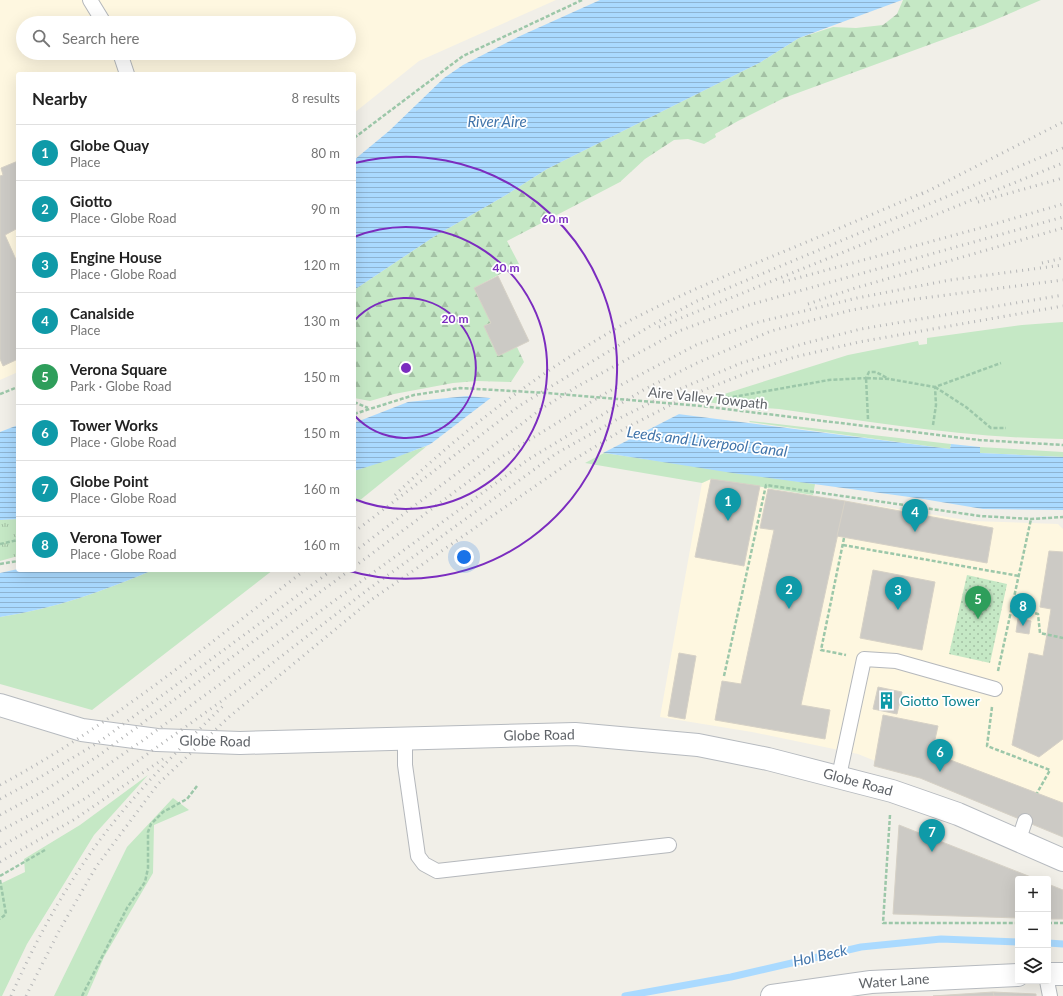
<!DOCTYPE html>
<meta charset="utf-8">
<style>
body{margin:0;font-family:Lato,sans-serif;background:#f6f6f6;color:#222}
.controls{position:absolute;right:12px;bottom:12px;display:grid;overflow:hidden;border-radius:4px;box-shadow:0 4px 16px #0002}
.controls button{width:36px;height:36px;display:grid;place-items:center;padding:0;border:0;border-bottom:1px solid #e0e0e0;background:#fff;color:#222;font:20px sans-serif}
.you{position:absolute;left:464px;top:557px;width:14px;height:14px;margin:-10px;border:3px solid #fff;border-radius:50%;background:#1a73e8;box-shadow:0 0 0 6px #1a73e833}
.badge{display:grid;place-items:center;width:26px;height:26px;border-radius:50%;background:#7c3aed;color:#fff;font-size:13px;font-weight:700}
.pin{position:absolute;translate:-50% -33px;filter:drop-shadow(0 1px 2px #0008)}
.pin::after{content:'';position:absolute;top:21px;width:14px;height:12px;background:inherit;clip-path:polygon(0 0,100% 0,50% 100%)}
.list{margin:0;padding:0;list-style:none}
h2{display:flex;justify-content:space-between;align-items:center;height:52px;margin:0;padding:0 16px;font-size:17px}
h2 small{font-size:13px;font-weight:400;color:#767676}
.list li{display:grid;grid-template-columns:26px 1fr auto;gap:12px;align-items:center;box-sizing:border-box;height:56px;padding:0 16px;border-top:1px solid #e0e0e0}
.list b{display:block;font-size:15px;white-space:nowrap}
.list p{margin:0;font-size:13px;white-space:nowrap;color:#767676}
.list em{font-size:13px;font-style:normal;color:#767676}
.icon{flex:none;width:22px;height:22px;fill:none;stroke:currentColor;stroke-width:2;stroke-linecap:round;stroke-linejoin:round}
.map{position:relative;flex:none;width:1063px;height:996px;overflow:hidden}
.search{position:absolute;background:#fff;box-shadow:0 4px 16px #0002;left:16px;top:16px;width:340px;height:44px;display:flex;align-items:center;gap:10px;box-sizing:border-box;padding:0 14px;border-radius:22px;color:#767676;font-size:15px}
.panel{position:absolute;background:#fff;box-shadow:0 4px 16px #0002;left:16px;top:72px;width:340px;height:500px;border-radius:4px}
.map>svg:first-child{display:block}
</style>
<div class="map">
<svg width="1063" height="996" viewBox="0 0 1063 996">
<defs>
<pattern id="forest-firs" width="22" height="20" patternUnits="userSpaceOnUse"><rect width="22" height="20" fill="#c5e8c5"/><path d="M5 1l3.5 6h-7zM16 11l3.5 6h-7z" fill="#a3c0a4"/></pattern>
<pattern id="park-tufts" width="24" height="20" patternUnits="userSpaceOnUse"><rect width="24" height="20" fill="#c5e8c5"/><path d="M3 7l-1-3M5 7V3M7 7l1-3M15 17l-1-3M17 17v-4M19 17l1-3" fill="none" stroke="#a3c0a4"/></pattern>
<pattern id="garden-dots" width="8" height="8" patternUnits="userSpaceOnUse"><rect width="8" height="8" fill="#c5e8c5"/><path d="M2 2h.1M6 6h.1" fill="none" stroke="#a3c0a4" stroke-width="1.8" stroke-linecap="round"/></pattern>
<pattern id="water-rules" width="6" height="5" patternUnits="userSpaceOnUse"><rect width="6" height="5" fill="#aadaff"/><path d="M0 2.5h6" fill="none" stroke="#8eb4d2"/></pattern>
</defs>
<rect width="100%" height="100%" fill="#f1efe8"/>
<g fill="#fef7e0" fill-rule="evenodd">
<path d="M0,0H556L419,61L354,113V74H18V372L0,380ZM23,23H349V53H23Z"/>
<path d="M711,479L972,521L1058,524L1063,529V835L931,777L885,765L858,754L752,732L660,717L702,483Z"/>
</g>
<g fill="#c5e8c5">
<path d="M1063,322V439C968,438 873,422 779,409L765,408L760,411L752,408L737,407L702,401L848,355L918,341L919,345L927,344V338L1022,325Z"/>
<path d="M750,421L951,444L950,449L749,422Z"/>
<path d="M427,446L354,505V471Z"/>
<path d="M980,447L1063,452V457L980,453Z"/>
<path d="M604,453L815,484L813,495L711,479L702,483L585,463Z"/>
<path d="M153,570H273L92,710L0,684V617C53,609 104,591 153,570Z"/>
<path d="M148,775L94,835L27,944L2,996H0V884L25,872L24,859L80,825Z"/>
<path d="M173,798L189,810L154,825L153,873L104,957L87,996H54L127,847Z"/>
</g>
<path fill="url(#forest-firs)" d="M903,0H1041L983,25L784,98L738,121L715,134L716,137L704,144L688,139L674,140L645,159L620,182L507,241L519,264L474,288L491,323L484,326L498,355L517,347L524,362L511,382L477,381L453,383L394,394L370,401L354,398V290L435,236L506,195L547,169L761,62L799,38L833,27L856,28L883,25L897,14Z"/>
<path fill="url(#park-tufts)" d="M18,519V556L0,561V520Z"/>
<path fill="url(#garden-dots)" d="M967,575L1007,584L990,663L949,654Z"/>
<g fill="url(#water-rules)">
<path d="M600,0H902L799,38L761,62L547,169L506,195L435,236L354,290V160L389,131L444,78L463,65L520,36Z"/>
<path d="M467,396L678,414L950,449L951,444L980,447V453L1063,457V510L983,509L917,498L739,474L605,453L439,441L389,460L354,471V423L408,402Z"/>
<path d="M18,425V519L0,520V432Z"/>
<path d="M18,569V570H153C104,591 53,609 0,617V573Z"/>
</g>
<path fill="#f1efe8" d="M492,397L678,412H683L601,454L439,443L424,449Z"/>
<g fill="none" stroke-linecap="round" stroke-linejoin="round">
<g stroke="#aadaff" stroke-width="7">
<path d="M1048,943L1063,944"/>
<path d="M625,996L731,977L861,947L941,939L1018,942"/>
</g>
</g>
<g fill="#cccac5" stroke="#d6d1c6">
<path d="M18,161V228L5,235L18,264V359L3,366L0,359V176L3,175L1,168Z"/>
<path d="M498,276L529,341L498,356L484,326L491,323L474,288Z"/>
<path d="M711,479L760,486L744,566L695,557Z"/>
<path d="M768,489L845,501L801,705L830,710L825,739L715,720L722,681L741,684L774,530L760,528Z"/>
<path d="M845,501L993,528L987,563L837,536Z"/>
<path d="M1049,551L1063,552V739L1039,757L1012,745L1029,653L1043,656L1047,634L1051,609L1040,607Z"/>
<path d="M873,570L935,582L922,650L860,638Z"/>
<path d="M1018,618L1031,621L1029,634L1016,632Z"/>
<path d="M679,653L696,656L685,719L668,716Z"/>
<path d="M878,687L902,692L897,714L873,709Z"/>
<path d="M883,715L938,726L932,753L1063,803V837L920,778L874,766Z"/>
<path d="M899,825L1036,879H1018V918L893,914Z"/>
<path d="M1048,884L1063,890V919H1048Z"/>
<path d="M993,992L1036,994V996H994Z"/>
<path d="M993,992L994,996H933Z"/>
</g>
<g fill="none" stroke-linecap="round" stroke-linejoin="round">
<defs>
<g id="lane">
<path d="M90,0L104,23"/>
<path d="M120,53L127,74"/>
<path d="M405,738V765L418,856L424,864L437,871L669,845"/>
<path d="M839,776L864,659L896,661L995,689"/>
<path d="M1018,842L1025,821"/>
<path d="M1047,981L1050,996"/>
</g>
<g id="secondary">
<path d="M0,705L82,730L157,740L240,743L575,734L698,745L768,759L892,791L958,814L1063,860"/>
<path d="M1048,974H1063"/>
<path d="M772,996L871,982L1018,975"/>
</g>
</defs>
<use href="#lane" stroke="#b5b8bc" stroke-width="16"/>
<use href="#secondary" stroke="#b6babf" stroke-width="24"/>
<g stroke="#9cc7a9" stroke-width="2.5" stroke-dasharray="4 2" stroke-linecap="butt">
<path d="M354,138L463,56L582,0"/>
<path d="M935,387L966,407L991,428H1006"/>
<path d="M0,394L18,387"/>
<path d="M727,398L829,380L866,378L869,372H876L889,379"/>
<path d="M354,402L368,408"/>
<path d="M354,414L414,395L460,388L547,393L701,406L979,440L1063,445"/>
<path d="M868,419L866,378L889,379L935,387L1001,363"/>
<path d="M933,425L936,405L935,387"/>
<path d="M844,538L821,650L846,655"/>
<path d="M0,544L18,540"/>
<path d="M843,545L1019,576"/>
<path d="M0,564L18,561"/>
<path d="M1012,607L1038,614L1040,633L1063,638"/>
<path d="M998,671L1031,519"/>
<path d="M724,676L766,485L980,516L1031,519L1063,517"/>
<path d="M992,707L987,746L1050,770L1037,793"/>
<path d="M890,815L883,923H1018"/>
<path d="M0,876L45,850"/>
<path d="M0,880L6,914L0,919"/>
<path d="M1048,923H1063"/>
<path d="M82,996L127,908L145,882L148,868V832L151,824L163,812L187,799L197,786"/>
</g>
<use href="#lane" stroke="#fff" stroke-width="14"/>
<use href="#secondary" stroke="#fff" stroke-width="22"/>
<g stroke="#b6b7b8" stroke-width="3" stroke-dasharray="1 5" stroke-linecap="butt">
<path d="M922,194L1063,122"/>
<path d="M978,202L1063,178"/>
<path d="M1042,263L1063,258"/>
<path d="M783,282L984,227L1063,204"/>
<path d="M808,304L852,289L1063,228"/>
<path d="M659,327L1063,163"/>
<path d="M395,495C467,426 545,368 631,320C677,296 725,276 773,256C824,235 875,213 927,191"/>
<path d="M354,532L519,406L652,325L697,301L1063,148"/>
<path d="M354,552L541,409L578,386L679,331L749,305L1063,217"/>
<path d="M354,567L500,458L604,394L696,345L755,323L857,298L950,280L1063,265"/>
<path d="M0,785C110,726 206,646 305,570"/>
<path d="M0,799L37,779L99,742L332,570"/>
<path d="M0,815L42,792L98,756L350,570"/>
<path d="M0,831L54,802L142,741L529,459L645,389L697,363L771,331L852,310L908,300L1063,280"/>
<path d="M0,847L86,798L244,685L366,591L557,453L614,421L668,394L741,363L806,343L861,329L1063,295"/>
<path d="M0,862L75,819L166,757"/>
<path d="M11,996C32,949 56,903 85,861C124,803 175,753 224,705"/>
<path d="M26,996L59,931L96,867L158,784L229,717L371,600L570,462L624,429L684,398L749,372L795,357L859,342L1063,306"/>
</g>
</g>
<g fill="none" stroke="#7b2cbf" stroke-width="2">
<path d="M354 321A70 70 0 1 1 354 415"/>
<path d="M354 237A141 141 0 1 1 354 499"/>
<path d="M355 163A211 211 0 1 1 346 570"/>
</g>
<defs>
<symbol id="building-bare" viewBox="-9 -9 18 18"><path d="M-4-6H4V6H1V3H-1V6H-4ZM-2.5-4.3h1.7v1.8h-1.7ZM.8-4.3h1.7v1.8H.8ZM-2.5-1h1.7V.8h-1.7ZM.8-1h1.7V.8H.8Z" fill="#0f9aa8" stroke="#fff" stroke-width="2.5" paint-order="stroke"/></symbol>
</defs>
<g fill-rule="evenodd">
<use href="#building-bare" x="874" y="688" width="25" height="25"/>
</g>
<g text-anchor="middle" stroke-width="3.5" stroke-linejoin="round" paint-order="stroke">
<g font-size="14" fill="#5f6368" stroke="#fff">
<text transform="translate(708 398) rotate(6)" y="5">Aire Valley Towpath</text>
<text transform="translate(539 735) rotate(-1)" y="5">Globe Road</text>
<text transform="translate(215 741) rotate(1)" y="5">Globe Road</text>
<text transform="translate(858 782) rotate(15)" y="5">Globe Road</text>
<text transform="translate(894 981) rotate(-4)" y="5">Water Lane</text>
</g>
<g font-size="14" fill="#0d838f" stroke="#fff" text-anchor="start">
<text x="900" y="706">Giotto Tower</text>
</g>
<g font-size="15" font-style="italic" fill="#4174aa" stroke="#fff">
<text x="497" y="127">River Aire</text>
<text transform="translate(707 442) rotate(7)" y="5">Leeds and Liverpool Canal</text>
<text transform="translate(820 956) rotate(-13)" y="5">Hol Beck</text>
</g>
</g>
<circle cx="406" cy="368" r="6" fill="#7b2cbf" stroke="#fff" stroke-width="2"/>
<g font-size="12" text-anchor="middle" font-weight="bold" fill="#7b2cbf" stroke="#fff" stroke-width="3.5" stroke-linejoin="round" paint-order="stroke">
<text x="555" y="223">60 m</text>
<text x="506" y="272">40 m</text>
<text x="455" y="323">20 m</text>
</g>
</svg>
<div class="controls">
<button>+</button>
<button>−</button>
<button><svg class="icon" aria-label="layers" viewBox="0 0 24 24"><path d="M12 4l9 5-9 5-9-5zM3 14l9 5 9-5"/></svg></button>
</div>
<div class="you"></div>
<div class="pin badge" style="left:728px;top:521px;background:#0f9aa8">1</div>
<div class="pin badge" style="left:789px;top:609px;background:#0f9aa8">2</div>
<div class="pin badge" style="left:898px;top:610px;background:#0f9aa8">3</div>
<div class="pin badge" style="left:915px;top:532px;background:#0f9aa8">4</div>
<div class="pin badge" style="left:978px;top:619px;background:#2e9e5b">5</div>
<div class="pin badge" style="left:940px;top:772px;background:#0f9aa8">6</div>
<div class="pin badge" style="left:932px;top:852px;background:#0f9aa8">7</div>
<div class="pin badge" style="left:1023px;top:626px;background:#0f9aa8">8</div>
<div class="search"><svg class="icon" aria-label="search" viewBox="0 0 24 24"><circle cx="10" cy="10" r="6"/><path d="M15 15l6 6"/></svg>Search here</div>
<section class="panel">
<h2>Nearby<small>8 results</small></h2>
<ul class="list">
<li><span class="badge" style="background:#0f9aa8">1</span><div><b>Globe Quay</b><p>Place</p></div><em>80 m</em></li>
<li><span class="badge" style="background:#0f9aa8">2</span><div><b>Giotto</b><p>Place · Globe Road</p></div><em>90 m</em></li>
<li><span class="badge" style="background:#0f9aa8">3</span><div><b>Engine House</b><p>Place · Globe Road</p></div><em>120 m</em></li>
<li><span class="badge" style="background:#0f9aa8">4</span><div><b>Canalside</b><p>Place</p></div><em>130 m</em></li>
<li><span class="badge" style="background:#2e9e5b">5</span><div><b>Verona Square</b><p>Park · Globe Road</p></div><em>150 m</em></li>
<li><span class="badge" style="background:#0f9aa8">6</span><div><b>Tower Works</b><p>Place · Globe Road</p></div><em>150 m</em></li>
<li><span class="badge" style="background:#0f9aa8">7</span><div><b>Globe Point</b><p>Place · Globe Road</p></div><em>160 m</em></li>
<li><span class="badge" style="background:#0f9aa8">8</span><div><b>Verona Tower</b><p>Place · Globe Road</p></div><em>160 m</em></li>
</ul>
</section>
</div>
